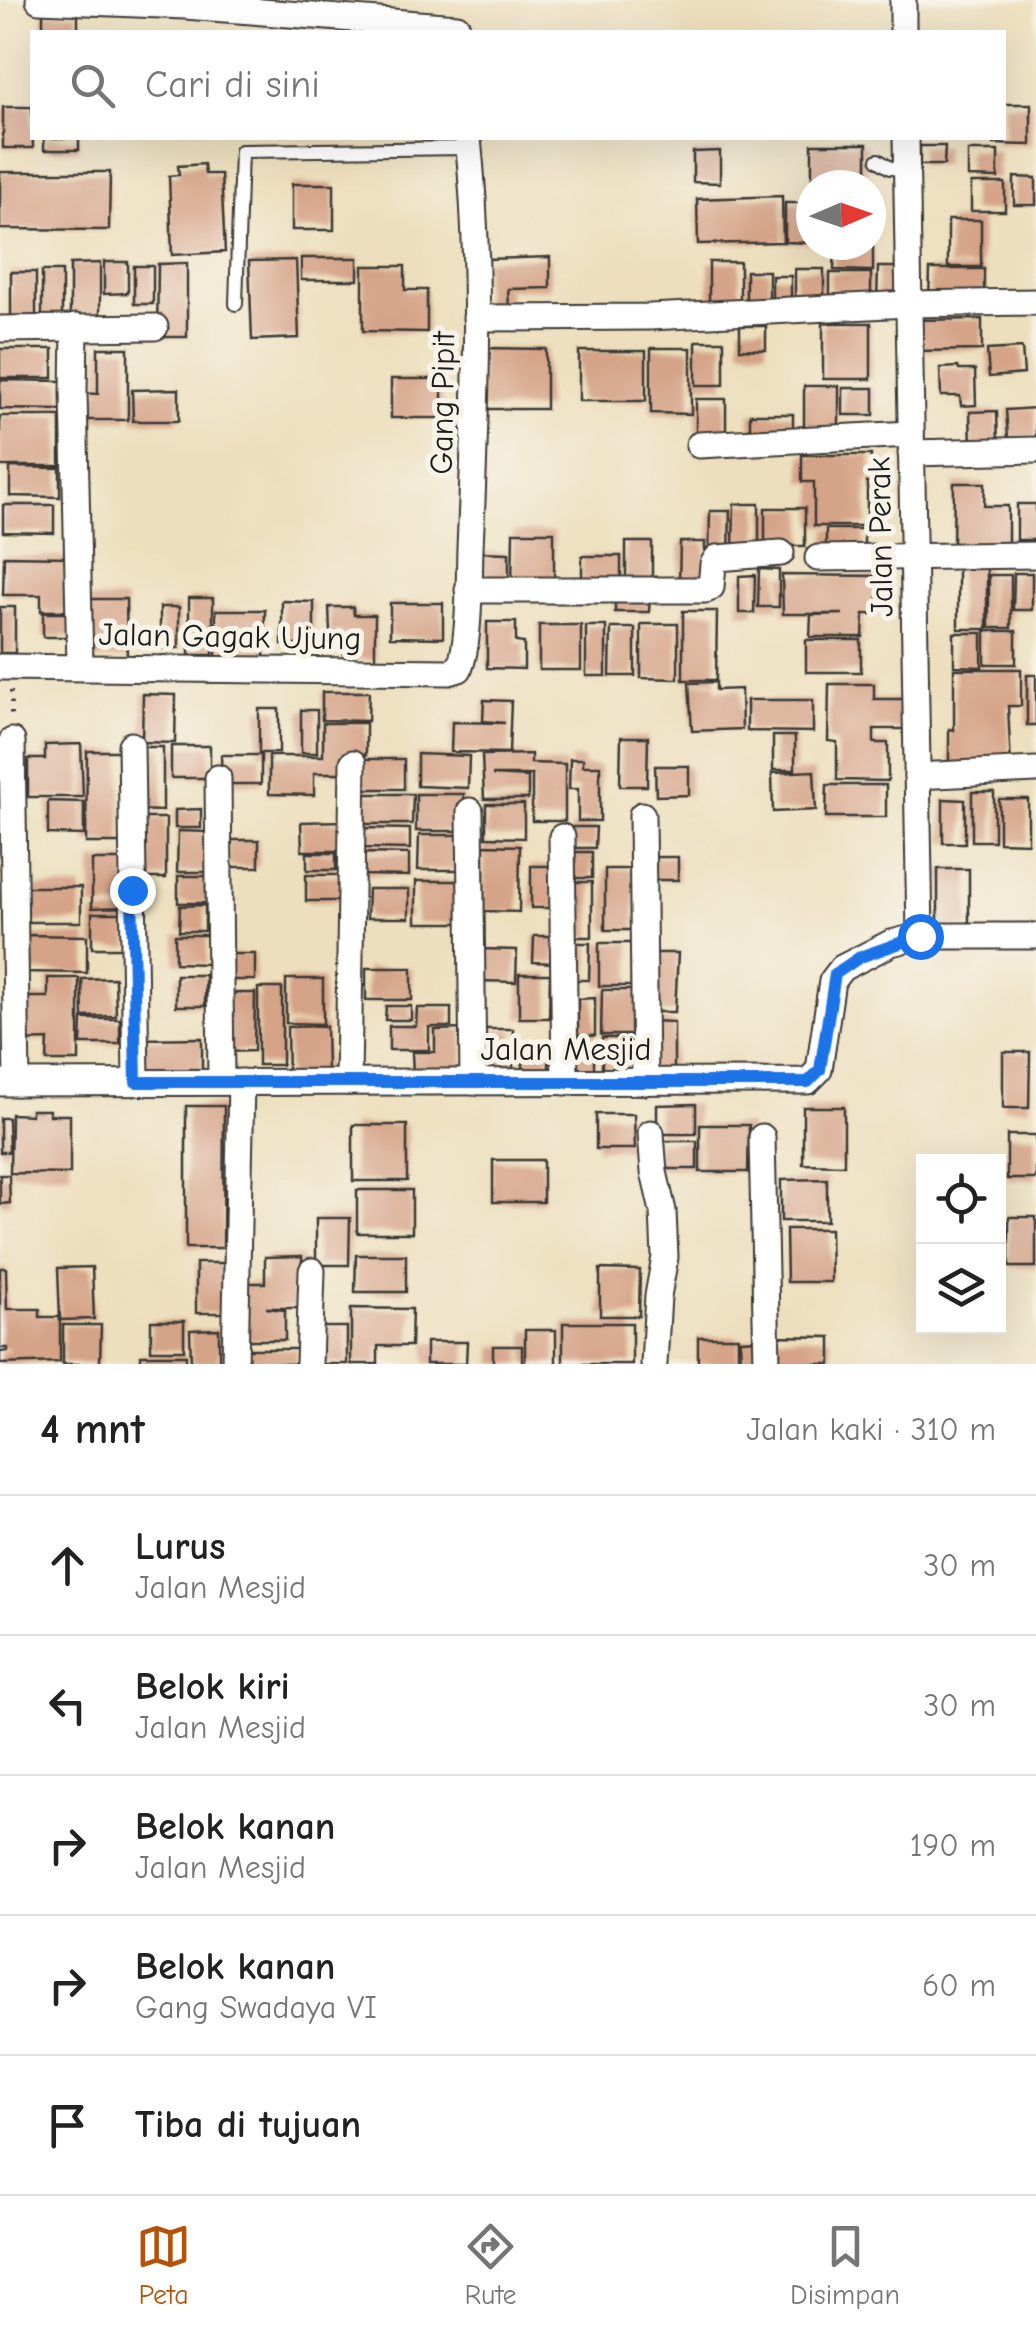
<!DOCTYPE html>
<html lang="id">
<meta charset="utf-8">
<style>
body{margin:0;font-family:"Comic Neue",sans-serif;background:#f6f6f6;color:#222}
.controls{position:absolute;right:30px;bottom:30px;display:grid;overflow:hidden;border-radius:0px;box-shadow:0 10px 40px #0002}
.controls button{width:90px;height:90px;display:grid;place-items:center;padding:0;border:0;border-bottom:2px solid #e0e0e0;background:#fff;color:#222;font:50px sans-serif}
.compass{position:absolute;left:796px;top:170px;width:90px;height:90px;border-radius:50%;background:#fff;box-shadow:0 10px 40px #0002;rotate:88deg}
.stop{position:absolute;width:30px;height:30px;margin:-22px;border:8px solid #1a73e8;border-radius:50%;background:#fff}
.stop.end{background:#1a73e8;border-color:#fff;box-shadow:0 2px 10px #0008}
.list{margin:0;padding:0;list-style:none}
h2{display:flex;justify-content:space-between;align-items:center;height:130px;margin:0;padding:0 40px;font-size:42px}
h2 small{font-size:32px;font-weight:400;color:#767676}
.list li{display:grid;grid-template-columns:65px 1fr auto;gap:30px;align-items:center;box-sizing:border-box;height:140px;padding:0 40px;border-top:2px solid #e0e0e0}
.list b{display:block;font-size:38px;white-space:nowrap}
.list p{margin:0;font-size:32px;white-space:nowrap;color:#767676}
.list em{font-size:32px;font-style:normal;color:#767676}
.icon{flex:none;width:55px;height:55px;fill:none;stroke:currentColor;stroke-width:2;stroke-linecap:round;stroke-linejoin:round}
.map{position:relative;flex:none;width:1036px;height:1364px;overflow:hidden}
.search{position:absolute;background:#fff;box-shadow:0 10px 40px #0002;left:30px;right:30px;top:30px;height:110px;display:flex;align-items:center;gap:25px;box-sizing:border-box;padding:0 35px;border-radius:0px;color:#767676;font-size:38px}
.sheet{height:830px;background:#fff}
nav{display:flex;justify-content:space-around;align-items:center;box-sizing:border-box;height:140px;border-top:2px solid #e0e0e0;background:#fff;font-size:28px;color:#767676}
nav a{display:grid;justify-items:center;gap:5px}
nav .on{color:#b45309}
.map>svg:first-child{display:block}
</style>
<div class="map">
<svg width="1036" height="1364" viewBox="0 0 1036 1364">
<rect width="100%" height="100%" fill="#f7f3e8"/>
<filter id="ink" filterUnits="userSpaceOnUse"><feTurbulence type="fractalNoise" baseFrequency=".01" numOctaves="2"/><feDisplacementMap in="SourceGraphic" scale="20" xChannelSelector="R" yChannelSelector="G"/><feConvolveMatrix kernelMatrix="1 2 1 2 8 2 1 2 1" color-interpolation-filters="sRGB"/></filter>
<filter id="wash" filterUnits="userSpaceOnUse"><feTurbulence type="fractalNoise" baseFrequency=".0048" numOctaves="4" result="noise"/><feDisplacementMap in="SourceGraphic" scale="40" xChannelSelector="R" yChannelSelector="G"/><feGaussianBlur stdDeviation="2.25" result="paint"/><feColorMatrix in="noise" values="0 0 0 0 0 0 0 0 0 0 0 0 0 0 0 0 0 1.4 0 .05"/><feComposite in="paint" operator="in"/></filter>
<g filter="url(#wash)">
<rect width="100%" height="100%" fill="#eddfbd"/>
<g id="blocks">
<g fill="#d5a387">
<rect x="43" y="13" width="35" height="19"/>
<path d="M1004,104H1031V145L994,144V138H1004Z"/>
<path d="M3,107H32L33,148H3Z"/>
<rect x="44" y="138" width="35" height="12"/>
<rect x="812" y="144" width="55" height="34"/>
<path d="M920,146H945L944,165H920Z"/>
<path d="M720,151V183L693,182V152Z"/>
<path d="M968,151H998V178L968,177Z"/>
<path d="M204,164L205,174H221L225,252L172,255L169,176L179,175L178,166Z"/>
<path d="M0,172H110L109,230L0,229Z"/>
<path d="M1014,177L1036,178V205H1014Z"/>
<rect x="971" y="183" width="34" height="28"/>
<rect x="292" y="184" width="42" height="46"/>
<path d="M782,196L783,242L698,244L697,199Z"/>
<path d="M785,203H811V243L785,242Z"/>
<rect x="948" y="220" width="33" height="47"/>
<path d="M835,245H873V271L834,270Z"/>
<path d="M550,257V288L508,289L509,308H483L485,259Z"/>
<rect x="301" y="258" width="57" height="22"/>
<path d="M296,260L299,338L252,340L249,261Z"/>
<path d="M104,262H128V293L104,294Z"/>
<rect x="709" y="262" width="31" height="45"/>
<path d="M100,263V322L70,321V264Z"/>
<path d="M187,263V337H157L158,264Z"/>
<rect x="134" y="266" width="19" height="38"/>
<path d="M363,266H405V290H427V332L363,331Z"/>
<path d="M878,267H897V301H877Z"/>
<rect x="795" y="269" width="29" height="36"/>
<path d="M930,269H984V300H929Z"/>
<rect x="42" y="271" width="20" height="48"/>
<rect x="746" y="271" width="23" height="32"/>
<rect x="11" y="272" width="25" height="48"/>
<path d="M830,273H871V304L830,303Z"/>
<rect x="772" y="276" width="19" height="29"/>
<path d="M982,319V350L915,351V320Z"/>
<rect x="823" y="323" width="48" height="56"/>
<path d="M740,326H766V350L740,349Z"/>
<rect x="696" y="341" width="28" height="44"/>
<path d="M98,348H128V420H79V393L98,394Z"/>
<path d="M481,348L546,349V409H480Z"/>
<path d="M651,348H691V414L651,413Z"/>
<path d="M1022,348L1024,374L989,377L987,350Z"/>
<rect x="0" y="349" width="53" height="29"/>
<rect x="579" y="351" width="67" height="50"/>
<path d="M958,367L959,370H975L976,405L961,406L960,396H941L940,368Z"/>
<rect x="391" y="379" width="51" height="39"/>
<path d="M0,380L62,381V410L0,409Z"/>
<rect x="804" y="386" width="35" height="47"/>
<rect x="843" y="388" width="31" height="27"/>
<path d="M179,389V421H133L132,390Z"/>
<rect x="696" y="399" width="30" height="43"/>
<path d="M1035,408L1036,437L1008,438L1006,410Z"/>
<path d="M997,411L998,447L971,448L970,412Z"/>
<rect x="750" y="414" width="43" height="23"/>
<rect x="0" y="416" width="60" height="50"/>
<path d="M802,455H871V482H867V526H814V482H802Z"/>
<path d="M10,467L60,468V497L10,496Z"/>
<path d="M954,483H985L984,506H1008V548H953Z"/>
<path d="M734,504H759V545H733Z"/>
<rect x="1017" y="504" width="19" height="36"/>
<path d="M3,505H54V533L3,532Z"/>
<rect x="765" y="508" width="40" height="38"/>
<path d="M710,511H730L729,554H709Z"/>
<rect x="826" y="529" width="38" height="22"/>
<path d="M513,532H554V585H512Z"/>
<rect x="626" y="542" width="26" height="45"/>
<path d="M680,542H705V583H679Z"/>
<path d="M477,552L509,553V584H477Z"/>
<path d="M4,556L70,557L73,611H41V595H3Z"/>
<rect x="582" y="556" width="39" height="31"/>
<rect x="958" y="566" width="29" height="63"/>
<path d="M759,569L779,570V607H758Z"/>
<path d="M1014,573H1032V610H1013Z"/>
<path d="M755,575L754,613H739V576Z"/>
<path d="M782,575L878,576V614H864L863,637H810L811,615L843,614H783Z"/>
<rect x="989" y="575" width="22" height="53"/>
<path d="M615,594H650L649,612H615Z"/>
<rect x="189" y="598" width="24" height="57"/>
<path d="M84,599H126L127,659L85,660Z"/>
<path d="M282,601L314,602V645H282Z"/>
<path d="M390,603H443V638L390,637Z"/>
<rect x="0" y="607" width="15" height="46"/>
<rect x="160" y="607" width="19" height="41"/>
<path d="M329,607H353L354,615H375V659H344L343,632H330Z"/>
<path d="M216,610H265L264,658H216Z"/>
<path d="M683,611H717L716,680H683Z"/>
<rect x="43" y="613" width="31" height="24"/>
<path d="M487,622H516V642L524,643V669L487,668Z"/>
<path d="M641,624H678V679L641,678Z"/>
<rect x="539" y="625" width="42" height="45"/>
<rect x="586" y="626" width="20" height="50"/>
<path d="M611,628H635V676H610Z"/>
<rect x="985" y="631" width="31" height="33"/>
<path d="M954,633H982V667L954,666Z"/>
<rect x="806" y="640" width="55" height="32"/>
<path d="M954,669H1021V706H1008L1011,767H949V729L954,730Z"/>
<rect x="1027" y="675" width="9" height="50"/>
<path d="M716,682V690L741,689L742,729L692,731L689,683Z"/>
<path d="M829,684H874V699H907V729H874V743H888V781L837,780V742L828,741Z"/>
<path d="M322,692H369L368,721L322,720Z"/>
<path d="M143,694L176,695L175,743L142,742Z"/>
<path d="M484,700L511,701L509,753L451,752L452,722L505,723L483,721Z"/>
<path d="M747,700H813V732L747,731Z"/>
<rect x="259" y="709" width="20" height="44"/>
<rect x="301" y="710" width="16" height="43"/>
<path d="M323,723H366V755H346V773H314V795L269,794V756H323Z"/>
<rect x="773" y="736" width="22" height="34"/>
<path d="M621,737H648L647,786H620Z"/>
<path d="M81,744L83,797H28V759H45V745Z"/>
<rect x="171" y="746" width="39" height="32"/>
<path d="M135,747H163V811L135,810Z"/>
<path d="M87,751H122L121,843H86Z"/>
<path d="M417,754L469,756L468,788L417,786Z"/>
<path d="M531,754V763L565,764V821H532V775H492L528,777V799H484L482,755Z"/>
<path d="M221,755H261V784H222Z"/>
<path d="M365,759H404V789H364Z"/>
<path d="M570,759H583V766H600V821H578V789H569Z"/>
<path d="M655,766H689V795L656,796Z"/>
<path d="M814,771L816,810L773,812L772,773Z"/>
<path d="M827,785H886V817H826Z"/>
<rect x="972" y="792" width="22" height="49"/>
<path d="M362,794H413L412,824H361Z"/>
<path d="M416,794H464L463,831H416Z"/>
<path d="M943,799L965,800V843H943Z"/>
<path d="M999,799H1028V843L999,842Z"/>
<path d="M48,801L84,802V835L48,834Z"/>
<path d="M486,804H524V838L486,837Z"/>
<path d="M201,809V828H175V810Z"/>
<rect x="136" y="818" width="30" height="60"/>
<path d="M343,821V851H302L301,822Z"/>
<path d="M571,827H596L595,848H571Z"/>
<path d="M364,828L410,829V849L364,848Z"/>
<path d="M178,831L207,832L206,872H177Z"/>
<path d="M419,835H459V870H418Z"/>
<rect x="228" y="840" width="31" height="27"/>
<path d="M484,845L520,846L519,912L484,911Z"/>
<rect x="569" y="852" width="23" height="26"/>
<rect x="307" y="853" width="29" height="17"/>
<path d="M364,853L409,854V876L364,875Z"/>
<rect x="651" y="857" width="27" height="23"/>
<path d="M92,860H127L128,907L92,908Z"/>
<rect x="531" y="866" width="28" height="42"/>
<rect x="605" y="869" width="30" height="61"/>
<rect x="938" y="869" width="31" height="58"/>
<rect x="306" y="875" width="34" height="26"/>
<rect x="178" y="876" width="28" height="27"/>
<rect x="416" y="881" width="51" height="42"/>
<path d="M572,882H592V937H571Z"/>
<path d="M27,887H81V922H26Z"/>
<path d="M368,889H409V918H367Z"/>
<path d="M205,905V931H179L180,906Z"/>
<rect x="92" y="913" width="37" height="35"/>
<path d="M22,935L87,936V973L22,972Z"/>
<path d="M175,935H207V964L175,963Z"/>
<path d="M534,936H555V963L533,962Z"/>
<path d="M570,943H590L589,980H570Z"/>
<rect x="599" y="943" width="32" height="43"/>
<path d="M481,949L517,950L516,982L481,981Z"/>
<path d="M650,953H678L675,1012H652Z"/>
<rect x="228" y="954" width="27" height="26"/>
<rect x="366" y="968" width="46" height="32"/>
<path d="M519,974H550L549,1018H519Z"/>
<rect x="176" y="975" width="29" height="31"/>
<path d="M48,978H79V1061H47L48,1040L21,1041L22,997H48Z"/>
<path d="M115,978L116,1016L83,1017L82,979Z"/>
<path d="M286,979H323V1024L286,1023Z"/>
<rect x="258" y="988" width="24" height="77"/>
<path d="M602,990H640V1035H601Z"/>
<path d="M227,993H255L254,1051L227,1052Z"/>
<path d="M595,998V1036L578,1035V999Z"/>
<path d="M386,1006H411V1020H385Z"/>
<path d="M417,1008H451V1027H429V1050H389V1026H416Z"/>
<path d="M82,1019H120V1044H81Z"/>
<path d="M650,1021L674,1022V1073H650Z"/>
<path d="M326,1026L327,1071L288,1080L287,1027Z"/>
<path d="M463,1029L464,1073L413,1074L412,1052H435V1030Z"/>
<rect x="481" y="1029" width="32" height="45"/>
<path d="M202,1038V1074L138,1075L139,1039Z"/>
<path d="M602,1038H633V1069L602,1068Z"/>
<path d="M569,1042L594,1043V1072H569Z"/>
<rect x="523" y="1043" width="26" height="31"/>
<path d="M1003,1052H1030L1029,1108H1003Z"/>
<path d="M696,1104V1134H657V1105Z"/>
<path d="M186,1106H224L223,1248H186Z"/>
<path d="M803,1107H844V1165L803,1164Z"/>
<path d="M31,1110H49V1115H70V1174L10,1173L11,1114L31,1115Z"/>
<path d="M596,1114H634L635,1149H596Z"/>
<path d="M0,1118H8L9,1152H0Z"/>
<rect x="353" y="1125" width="54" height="56"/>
<path d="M700,1125H749L748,1172H700Z"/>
<rect x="1007" y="1135" width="29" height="44"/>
<rect x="657" y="1141" width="40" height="28"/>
<rect x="493" y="1160" width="50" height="42"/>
<path d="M0,1175H9L10,1203L0,1204Z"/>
<path d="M827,1179V1221H781V1180Z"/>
<rect x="357" y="1190" width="55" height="43"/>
<rect x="1009" y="1217" width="27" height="50"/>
<path d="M316,1218H350L349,1265H316Z"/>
<path d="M786,1229H830L831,1282H787Z"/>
<path d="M356,1255H406V1292H355Z"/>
<path d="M302,1256V1308H266L285,1310V1340H239L238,1283H265V1257Z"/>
<rect x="196" y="1263" width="29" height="50"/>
<path d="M92,1267L94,1319L60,1320L58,1268Z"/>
<path d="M0,1268H6L7,1309H40V1317H60V1362L0,1364V1352L8,1351V1348H0Z"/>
<path d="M600,1269L640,1270L639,1316H600Z"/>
<path d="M351,1308L412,1309L411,1346H378V1364H351Z"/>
<rect x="151" y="1321" width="33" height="29"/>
<rect x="563" y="1323" width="69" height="41"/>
<path d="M63,1325H101L100,1364H63Z"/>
<rect x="314" y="1327" width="33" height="37"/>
<path d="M219,1329V1364H191L190,1330Z"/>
<rect x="525" y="1330" width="31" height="34"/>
<path d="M772,1336L831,1337V1364H772Z"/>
<rect x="698" y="1337" width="40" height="27"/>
<path d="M760,1339V1364H741L740,1340Z"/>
<path d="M426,1342H467L466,1364H426Z"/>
<rect x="493" y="1346" width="29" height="18"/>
<path d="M246,1349H297V1364H245Z"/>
<rect x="141" y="1355" width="45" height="9"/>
</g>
</g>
</g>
<g filter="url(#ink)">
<use href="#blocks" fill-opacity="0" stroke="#3b3934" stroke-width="2.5"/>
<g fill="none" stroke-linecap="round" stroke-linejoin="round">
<defs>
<g id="service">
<path d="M878,160L890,168L907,169"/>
<path d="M236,304L241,151L469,148"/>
</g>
<g id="minor">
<path d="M39,0L185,6L457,27"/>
<path d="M903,0V32"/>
<path d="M906,138L920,936"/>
<path d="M476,318L650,317L908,304L1036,302"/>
<path d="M75,327L74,393L80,667"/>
<path d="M0,329L155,327"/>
<path d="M699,445L911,434"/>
<path d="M911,453L1036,450"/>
<path d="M818,558L1036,555"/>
<path d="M468,590H706L711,587L713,564L717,558L781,553"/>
<path d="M0,667L449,672L459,669C470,645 469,578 470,548C476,412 482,273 468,138"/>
<path d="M12,741L17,1083"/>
<path d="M131,745L136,1082"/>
<path d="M917,776L1036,770"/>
<path d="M218,778L221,1082"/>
<path d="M470,811L473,1082"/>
<path d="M642,815L645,1082"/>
<path d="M562,837L565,1082"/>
<path d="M348,1082L353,763"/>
<path d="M0,1083L808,1081L819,1070L832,981L842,968L891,943L920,936H1036"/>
<path d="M651,1133L654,1172L663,1211L665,1257L658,1296L654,1364"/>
<path d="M762,1137L767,1364"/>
<path d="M235,1364L241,1082"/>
<path d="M309,1364L312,1271"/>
</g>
</defs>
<use href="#service" stroke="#3b3934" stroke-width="16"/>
<use href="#minor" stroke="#3b3934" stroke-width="29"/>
<path stroke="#3b3934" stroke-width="4" stroke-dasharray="2.5 8" stroke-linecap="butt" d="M11,691V716"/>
<use href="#service" stroke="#fff" stroke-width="12"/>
<use href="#minor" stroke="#fff" stroke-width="25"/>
</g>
</g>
<g fill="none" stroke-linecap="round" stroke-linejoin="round" filter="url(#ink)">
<path stroke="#1a73e8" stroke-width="12" d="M132,890L136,1082H808L820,1070L835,974L860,957L920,936"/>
</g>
<g text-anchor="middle" stroke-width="10" stroke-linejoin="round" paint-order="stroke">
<g font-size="32" fill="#1c1c1c" stroke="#f7f3e8">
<text transform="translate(442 403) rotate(-89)" y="11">Gang Pipit</text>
<text transform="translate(880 537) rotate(-91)" y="11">Jalan Perak</text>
<text transform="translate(230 636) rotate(1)" y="11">Jalan Gagak Ujung</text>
<text x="566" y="1060">Jalan Mesjid</text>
</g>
</g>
</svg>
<div class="controls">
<button><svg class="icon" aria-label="locate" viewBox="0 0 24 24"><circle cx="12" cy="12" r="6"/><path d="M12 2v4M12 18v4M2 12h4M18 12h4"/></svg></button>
<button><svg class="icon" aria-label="layers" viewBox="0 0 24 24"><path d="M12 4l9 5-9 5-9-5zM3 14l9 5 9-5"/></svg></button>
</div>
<svg class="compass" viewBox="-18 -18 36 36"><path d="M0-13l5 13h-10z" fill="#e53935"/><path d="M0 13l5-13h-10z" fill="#767676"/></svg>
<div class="stop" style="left:920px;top:936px"></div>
<div class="stop end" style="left:132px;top:890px"></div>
<div class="search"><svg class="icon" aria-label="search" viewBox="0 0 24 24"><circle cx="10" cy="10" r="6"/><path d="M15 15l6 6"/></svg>Cari di sini</div>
</div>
<section class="sheet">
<h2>4 mnt<small>Jalan kaki · 310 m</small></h2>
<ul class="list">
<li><svg class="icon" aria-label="ahead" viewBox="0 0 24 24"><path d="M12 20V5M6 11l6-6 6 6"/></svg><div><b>Lurus</b><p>Jalan Mesjid</p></div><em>30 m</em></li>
<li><svg class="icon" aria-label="left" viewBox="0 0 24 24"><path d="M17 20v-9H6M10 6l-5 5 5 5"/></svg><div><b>Belok kiri</b><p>Jalan Mesjid</p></div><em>30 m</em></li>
<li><svg class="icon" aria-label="right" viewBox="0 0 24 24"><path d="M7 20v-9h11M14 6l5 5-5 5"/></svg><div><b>Belok kanan</b><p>Jalan Mesjid</p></div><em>190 m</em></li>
<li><svg class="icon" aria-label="right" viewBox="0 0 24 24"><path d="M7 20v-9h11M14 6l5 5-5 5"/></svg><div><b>Belok kanan</b><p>Gang Swadaya VI</p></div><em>60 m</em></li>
<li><svg class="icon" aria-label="arrive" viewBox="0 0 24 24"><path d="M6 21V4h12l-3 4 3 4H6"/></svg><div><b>Tiba di tujuan</b></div></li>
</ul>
</section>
<nav>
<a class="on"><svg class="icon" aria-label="map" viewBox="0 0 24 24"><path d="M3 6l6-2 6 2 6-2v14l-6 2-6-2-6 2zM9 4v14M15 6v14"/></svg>Peta</a>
<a><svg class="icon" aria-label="directions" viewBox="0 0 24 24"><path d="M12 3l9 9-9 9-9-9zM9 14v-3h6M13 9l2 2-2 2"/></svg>Rute</a>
<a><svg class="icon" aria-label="saved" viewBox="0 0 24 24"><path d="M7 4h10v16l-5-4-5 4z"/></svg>Disimpan</a>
</nav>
